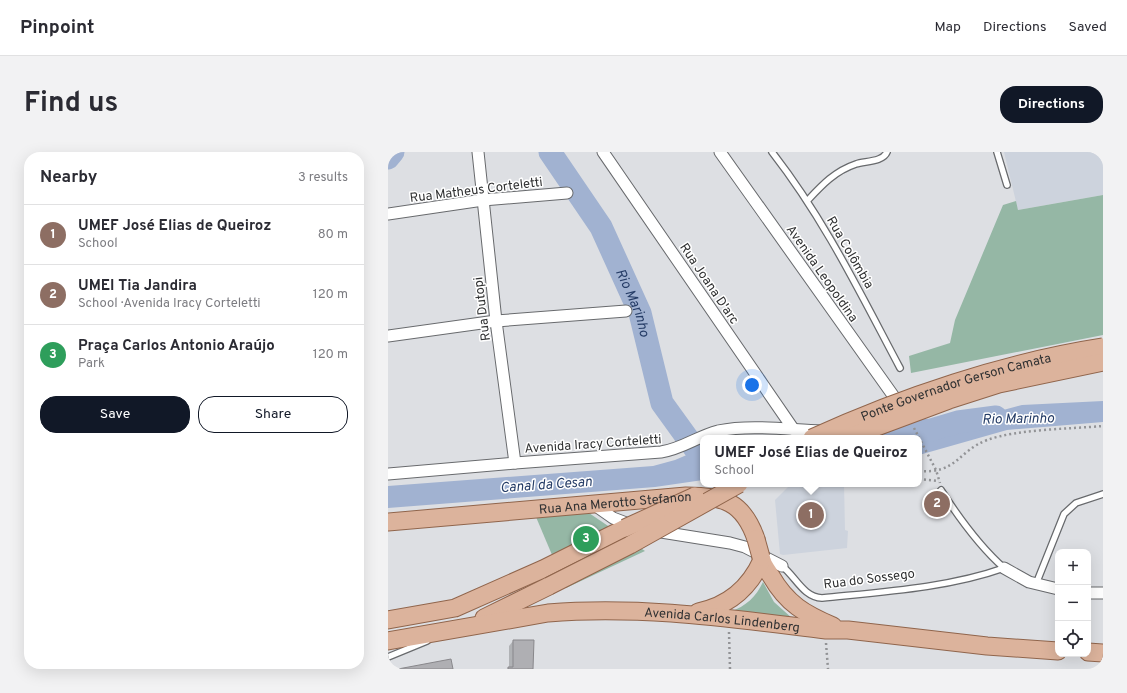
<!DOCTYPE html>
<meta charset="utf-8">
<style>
body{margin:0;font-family:Overpass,sans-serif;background:#f2f2f3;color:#2b2b33}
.controls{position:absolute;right:12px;bottom:12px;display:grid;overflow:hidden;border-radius:8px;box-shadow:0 4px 16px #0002}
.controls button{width:36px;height:36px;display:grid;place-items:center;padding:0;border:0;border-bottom:1px solid #e1e1e2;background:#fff;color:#2b2b33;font:20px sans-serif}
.you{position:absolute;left:364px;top:233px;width:14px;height:14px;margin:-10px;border:3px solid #fff;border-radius:50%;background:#1a73e8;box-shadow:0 0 0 6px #1a73e833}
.badge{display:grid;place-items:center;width:26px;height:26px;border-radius:50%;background:#111827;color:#fff;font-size:13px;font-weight:700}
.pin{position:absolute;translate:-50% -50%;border:2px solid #fff;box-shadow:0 1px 4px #0006}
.popup{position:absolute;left:312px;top:283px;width:222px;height:52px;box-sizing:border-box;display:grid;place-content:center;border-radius:8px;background:#fff;filter:drop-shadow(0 1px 3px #0005);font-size:13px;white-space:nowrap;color:#7c7c81}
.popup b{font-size:15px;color:#2b2b33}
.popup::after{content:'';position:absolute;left:50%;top:100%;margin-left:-8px;border:8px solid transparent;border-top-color:#fff}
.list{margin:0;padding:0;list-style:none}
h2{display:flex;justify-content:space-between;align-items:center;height:52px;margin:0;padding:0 16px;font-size:17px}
h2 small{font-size:13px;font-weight:400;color:#7c7c81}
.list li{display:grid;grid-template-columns:26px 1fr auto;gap:12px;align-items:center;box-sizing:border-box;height:60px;padding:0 16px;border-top:1px solid #e1e1e2}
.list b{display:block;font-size:15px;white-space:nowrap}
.list p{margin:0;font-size:13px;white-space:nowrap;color:#7c7c81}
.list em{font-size:13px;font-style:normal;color:#7c7c81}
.actions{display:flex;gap:8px;padding:12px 16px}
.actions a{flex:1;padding:9px 0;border:1px solid #111827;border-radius:16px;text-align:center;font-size:14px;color:#111827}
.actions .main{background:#111827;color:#fff}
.icon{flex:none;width:22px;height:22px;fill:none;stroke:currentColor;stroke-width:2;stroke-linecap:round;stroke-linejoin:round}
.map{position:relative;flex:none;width:715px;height:517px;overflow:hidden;border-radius:16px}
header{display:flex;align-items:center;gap:24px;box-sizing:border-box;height:56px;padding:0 20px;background:#fff;border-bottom:1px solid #e1e1e2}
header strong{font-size:19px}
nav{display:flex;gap:22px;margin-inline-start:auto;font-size:14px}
.intro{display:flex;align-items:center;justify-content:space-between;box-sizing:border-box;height:96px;padding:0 24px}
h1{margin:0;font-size:28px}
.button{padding:10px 18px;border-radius:16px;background:#111827;color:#fff;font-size:14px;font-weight:700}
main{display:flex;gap:24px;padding:0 24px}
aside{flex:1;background:#fff;border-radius:16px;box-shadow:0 4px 16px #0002}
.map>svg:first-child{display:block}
</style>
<header>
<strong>Pinpoint</strong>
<nav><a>Map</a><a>Directions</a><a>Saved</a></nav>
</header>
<div class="intro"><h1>Find us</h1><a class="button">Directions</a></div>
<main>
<aside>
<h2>Nearby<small>3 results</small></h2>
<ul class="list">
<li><span class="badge" style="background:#8d6e63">1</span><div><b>UMEF José Elias de Queiroz</b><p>School</p></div><em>80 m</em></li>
<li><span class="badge" style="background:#8d6e63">2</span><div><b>UMEI Tia Jandira</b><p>School · Avenida Iracy Corteletti</p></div><em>120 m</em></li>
<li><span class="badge" style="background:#2e9e5b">3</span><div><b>Praça Carlos Antonio Araújo</b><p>Park</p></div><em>120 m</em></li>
</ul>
<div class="actions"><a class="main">Save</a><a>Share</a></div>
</aside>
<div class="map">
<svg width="715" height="517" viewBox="0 0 715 517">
<rect width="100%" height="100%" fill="#dddfe3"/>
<g fill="#cdd3dd">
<path d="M616,0H715V43L630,58Z"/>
<path d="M403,332H456L457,378L460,379L459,396L395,403L392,402L387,348Z"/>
</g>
<g fill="#95b7a5">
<path d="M715,43V183L523,221L521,204L562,191L567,168L615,53L628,49L630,58Z"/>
<path d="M201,361L257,399L178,436L148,365Z"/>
<path d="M375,430L386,450L405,467L342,460C358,454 368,445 375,430Z"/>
</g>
<g fill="#a1b2d1">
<path d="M715,249V270L619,278L531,303V286H512L634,253Z"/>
<path d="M315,296V328L267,335L0,356V334L265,314L287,308Z"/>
</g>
<path fill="#0003" d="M125,489L144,517H119L121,516V494Z"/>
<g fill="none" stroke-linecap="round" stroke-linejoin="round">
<g stroke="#a1b2d1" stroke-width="23">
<path id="s1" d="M162,0L213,75L252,161L274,251L313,305"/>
<path d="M0,6L5,0"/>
<path d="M476,275L529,279L543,278L570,270L608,265"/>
</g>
</g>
<g fill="#afafb3" stroke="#88878b">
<path d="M125,488H146L145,517H120V515H125Z"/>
<path d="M63,507L65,517H10Z"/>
</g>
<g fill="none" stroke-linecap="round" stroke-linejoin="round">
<defs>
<g id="service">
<path d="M384,0C437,68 472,141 512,216"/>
<path d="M609,0L619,33"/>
<path d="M420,48C434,33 447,19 468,12C477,9 495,10 499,0"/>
<path d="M394,414C408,425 415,445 434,446C493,440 560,436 616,416C591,394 571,366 553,338"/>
<path d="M648,432L676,362L688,351L715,342"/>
<path d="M0,505L39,489"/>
</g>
<g id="minor">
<path d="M90,0L108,169L127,311"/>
<path d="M215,0L406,278"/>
<path d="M332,0L514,256"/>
<path d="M0,62L95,48L179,41"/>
<path d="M0,184L108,169L238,159"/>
<path d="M0,322L127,311L273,300C294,297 310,284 330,279C363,272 401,278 434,279"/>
<path d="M205,352L225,366L246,374"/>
<path d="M267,379L342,391L357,395L394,414"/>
<path d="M616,416L641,430L670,437"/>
<path d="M700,441H715"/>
</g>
<g id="primary">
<path id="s2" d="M0,370L298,344C335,344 355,349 368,387"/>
<path d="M373,405C374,412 379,418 383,424C399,452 417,462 445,474"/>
<path d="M310,460C340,454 361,437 374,408"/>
<path d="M96,466L161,434"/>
<path d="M0,468L67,456L155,417L237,376"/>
<path id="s3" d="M0,489L160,461C253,453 346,467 438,478H460L599,494L670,499"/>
<path d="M700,500L715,501"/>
</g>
</defs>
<use href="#service" stroke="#686a6d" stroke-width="8"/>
<use href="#minor" stroke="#686a6d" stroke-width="13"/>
<use href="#primary" stroke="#90654c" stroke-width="19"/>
<g stroke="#929396" stroke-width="2.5" stroke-dasharray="2 3" stroke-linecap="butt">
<path d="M526,276L548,318L552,331"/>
<path d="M531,319C569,322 570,299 599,288C630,277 681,277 715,274"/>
<path d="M531,327L551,329"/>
<path d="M341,480L342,517"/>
<path d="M438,491L440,517"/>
</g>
<use href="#service" stroke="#fff" stroke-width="5.5"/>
<use href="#minor" stroke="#fff" stroke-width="11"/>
<use href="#primary" stroke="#dcb39c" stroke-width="17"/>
<defs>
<g id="primary-bridge">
<path id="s4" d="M424,286C513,245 618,210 715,195"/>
<path d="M459,286L561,248L611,232L715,210"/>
<path d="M237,376L307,344"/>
<path d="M368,387L373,405"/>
<path d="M161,434L242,393L351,332"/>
</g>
</defs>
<use href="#primary-bridge" stroke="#90654c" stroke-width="19" stroke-linecap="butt"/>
<use href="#primary-bridge" stroke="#dcb39c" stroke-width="17"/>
</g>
<g text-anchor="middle" stroke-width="3" stroke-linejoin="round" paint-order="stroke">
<g font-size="13" fill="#303132" stroke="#fff">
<text transform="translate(88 37) rotate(-7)" y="5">Rua Matheus Corteletti</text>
<text transform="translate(463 100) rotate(60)" y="5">Rua Colômbia</text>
<text transform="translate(435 121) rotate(55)" y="5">Avenida Leopoldina</text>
<text transform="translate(322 131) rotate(56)" y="5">Rua Joana D'arc</text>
<text transform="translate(93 157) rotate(-97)" y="5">Rua Dutopi</text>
<text dy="5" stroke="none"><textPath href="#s4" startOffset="153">Ponte Governador Gerson Camata</textPath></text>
<text transform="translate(205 291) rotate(-4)" y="5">Avenida Iracy Corteletti</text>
<text dy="5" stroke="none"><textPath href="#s2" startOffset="228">Rua Ana Merotto Stefanon</textPath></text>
<text transform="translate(481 426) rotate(-7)" y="5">Rua do Sossego</text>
<text dy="5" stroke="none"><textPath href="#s3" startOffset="337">Avenida Carlos Lindenberg</textPath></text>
</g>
<g font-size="14" font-style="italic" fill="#263d67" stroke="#fff">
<text dy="5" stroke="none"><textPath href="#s1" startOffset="173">Rio Marinho</textPath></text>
<text transform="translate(630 266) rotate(-1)" y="5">Rio Marinho</text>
<text transform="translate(158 332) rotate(-4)" y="5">Canal da Cesan</text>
</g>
</g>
</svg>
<div class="controls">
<button>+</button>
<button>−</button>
<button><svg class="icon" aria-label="locate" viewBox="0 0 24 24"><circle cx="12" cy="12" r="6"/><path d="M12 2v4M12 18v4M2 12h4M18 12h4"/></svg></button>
</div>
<div class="you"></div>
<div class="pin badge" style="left:423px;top:363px;background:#8d6e63">1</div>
<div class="popup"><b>UMEF José Elias de Queiroz</b>School</div>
<div class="pin badge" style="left:549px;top:352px;background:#8d6e63">2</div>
<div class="pin badge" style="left:198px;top:387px;background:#2e9e5b">3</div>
</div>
</main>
